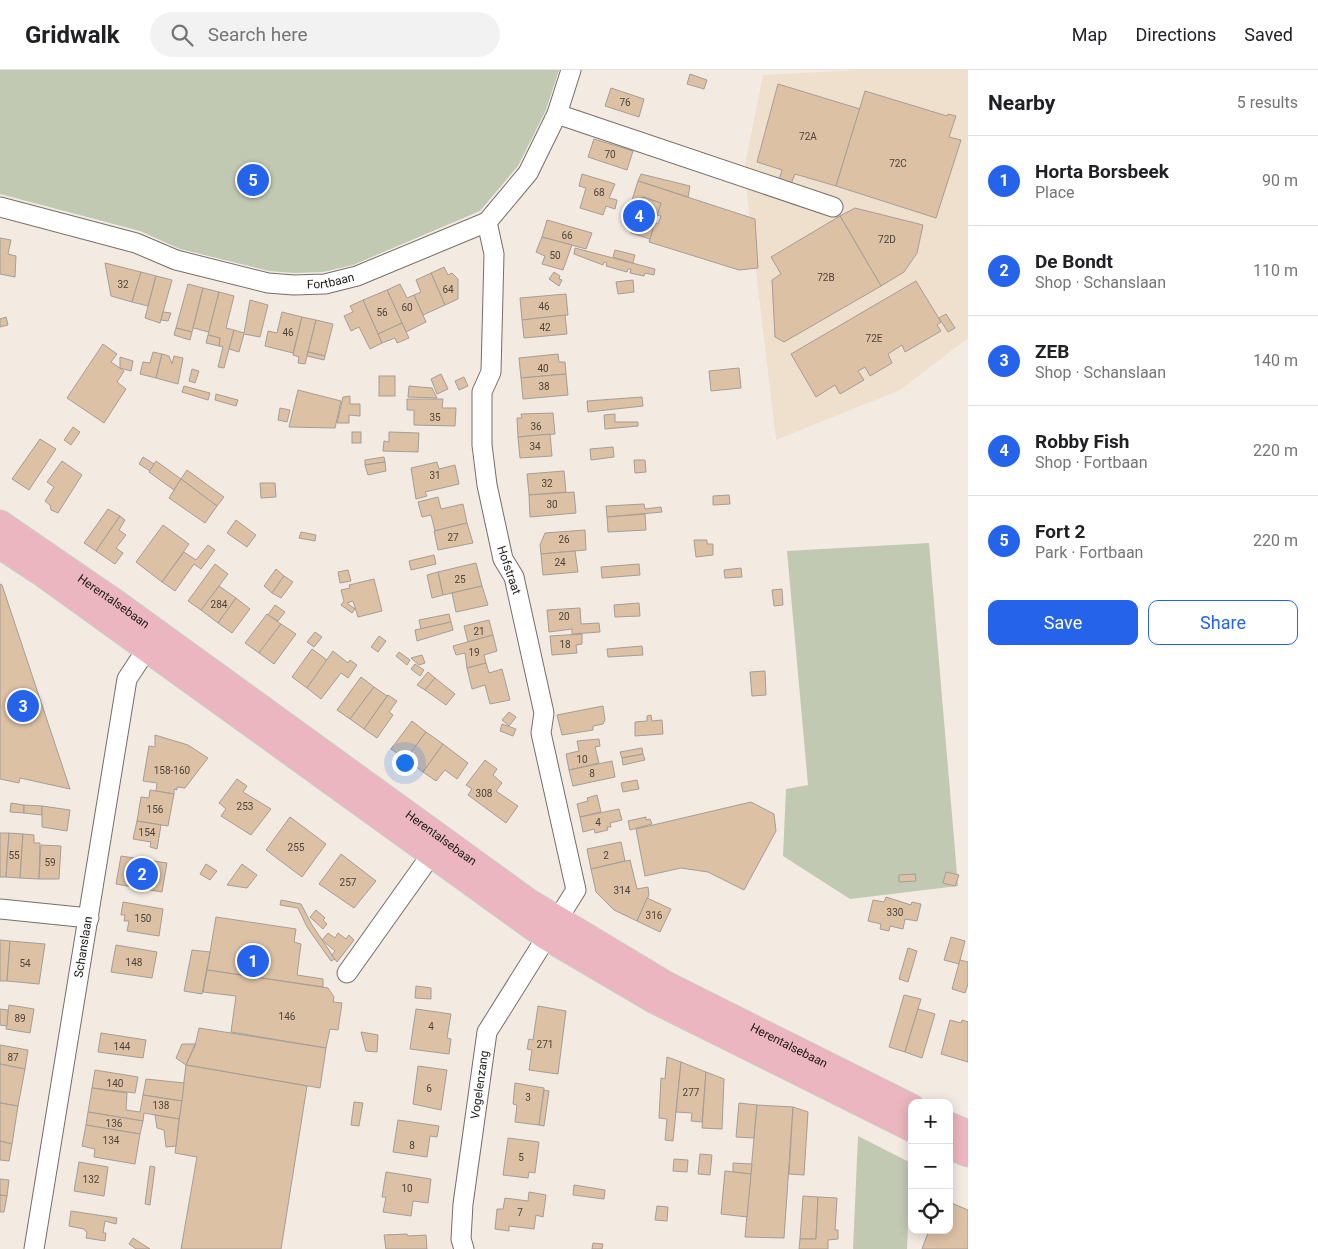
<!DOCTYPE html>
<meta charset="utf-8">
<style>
body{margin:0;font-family:Roboto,sans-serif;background:#f2f2f2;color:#202124}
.controls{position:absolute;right:15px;bottom:15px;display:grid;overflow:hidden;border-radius:10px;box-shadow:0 2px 12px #0003}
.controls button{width:45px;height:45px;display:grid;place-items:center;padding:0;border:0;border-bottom:1px solid #e0e0e0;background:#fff;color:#202124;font:25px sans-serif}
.you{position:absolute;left:404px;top:692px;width:18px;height:18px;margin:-12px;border:4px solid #fff;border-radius:50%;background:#1a73e8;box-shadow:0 0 0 8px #1a73e833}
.badge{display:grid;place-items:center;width:32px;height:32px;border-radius:50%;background:#2563eb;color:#fff;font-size:16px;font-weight:700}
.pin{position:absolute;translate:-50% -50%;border:2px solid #fff;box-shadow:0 1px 5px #0006}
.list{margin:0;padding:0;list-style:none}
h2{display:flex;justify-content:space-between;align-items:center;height:65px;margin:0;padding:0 20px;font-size:21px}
h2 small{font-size:16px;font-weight:400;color:#757577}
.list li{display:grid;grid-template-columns:32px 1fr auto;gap:15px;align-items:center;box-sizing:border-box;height:90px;padding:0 20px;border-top:1px solid #e0e0e0}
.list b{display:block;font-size:19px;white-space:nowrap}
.list p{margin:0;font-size:16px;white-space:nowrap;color:#757577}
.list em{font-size:16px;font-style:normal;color:#757577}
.actions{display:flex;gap:10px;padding:15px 20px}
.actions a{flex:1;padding:11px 0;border:1px solid #2563eb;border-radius:10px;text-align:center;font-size:18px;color:#2563eb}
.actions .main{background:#2563eb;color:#fff}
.icon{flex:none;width:28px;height:28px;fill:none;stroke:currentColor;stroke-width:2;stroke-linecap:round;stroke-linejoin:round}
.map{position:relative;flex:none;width:968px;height:1179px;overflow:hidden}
header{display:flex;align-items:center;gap:30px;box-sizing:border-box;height:70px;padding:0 25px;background:#fff;border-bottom:1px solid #e0e0e0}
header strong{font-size:24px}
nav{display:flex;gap:28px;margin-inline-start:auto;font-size:18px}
.search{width:350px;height:45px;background:#f2f2f2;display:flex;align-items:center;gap:12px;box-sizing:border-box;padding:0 18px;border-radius:28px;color:#757577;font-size:19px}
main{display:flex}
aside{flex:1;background:#fff}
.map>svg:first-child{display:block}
</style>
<header>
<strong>Gridwalk</strong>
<div class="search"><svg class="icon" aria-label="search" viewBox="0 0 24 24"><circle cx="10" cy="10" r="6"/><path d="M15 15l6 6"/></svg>Search here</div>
<nav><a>Map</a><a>Directions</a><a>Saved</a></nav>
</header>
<main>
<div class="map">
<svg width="968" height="1179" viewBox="0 0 968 1179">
<rect width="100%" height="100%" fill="#f3ebe2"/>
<path fill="#efdfcd" d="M859,0H968V268L900,320L776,370L744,99L763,5Z"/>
<g fill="#c2c9b3">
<path d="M0,0H559L546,40L518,96L480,141L353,195L323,202L294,203L269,201L180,179L140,161L0,124Z"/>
<path d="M929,473L958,816L850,829L783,786L786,719L808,715L787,481Z"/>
<path d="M858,1066L911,1093L907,1179H853Z"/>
</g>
<g fill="#dcc1a5" stroke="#a59d96">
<path d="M690,4L707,10L704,19L687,14Z"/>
<path d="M778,14L860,39L836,116L795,104L791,114L779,110L782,100L757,92Z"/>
<path d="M611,18L644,29L639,47L605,36Z"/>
<path d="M865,21L947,46L948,44L956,46L949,67L961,70L936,148L836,116Z"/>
<path d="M594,69L633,81L627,100L588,87Z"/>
<path d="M582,104L615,114L609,128L617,130L615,139L606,136L603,145L580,138L586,118L579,116Z"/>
<path d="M641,104L690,116L688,127L638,111Z"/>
<path d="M638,111L755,149L758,198L739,200L649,172L653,158L656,153L658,154L661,146L657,145L661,133L642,127L641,132L632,130Z"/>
<path d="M643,127L661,133L658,143L640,137Z"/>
<path d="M855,138L923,155L917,183L904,202L881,216L840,146Z"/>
<path d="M840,146L881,216L784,272L775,267L772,210L781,204L771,187Z"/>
<path d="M547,150L592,163L586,179L542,167Z"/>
<path d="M635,152L653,159L650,169L631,163Z"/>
<path d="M542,167L572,175L563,200L542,194L545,186L536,182Z"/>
<path d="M0,168L11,170L8,184L16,186L15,207L0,204Z"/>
<path d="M575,178L655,199L654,205L645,203L644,206L630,203L631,199H628L627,202L606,196L607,193L604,192L603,195L574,184Z"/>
<path d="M615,180L635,185L633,193L613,187Z"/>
<path d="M105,193L141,202L132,232L111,226Z"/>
<path d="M444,197L448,205L452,203L458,209V229L445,235L431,203Z"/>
<path d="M141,202L156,206L148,236L132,232Z"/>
<path d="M554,202L560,206L559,209L562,210L559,216L549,209Z"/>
<path d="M431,203L445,235L423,245L414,225L421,222L416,210Z"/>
<path d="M156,206L172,210L160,253L145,248Z"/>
<path d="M633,210L634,222L618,224L616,212Z"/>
<path d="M916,211L941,252L937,255L941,261L905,282L902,275L888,284L892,293L870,306L865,297L858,301L864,310L840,324L835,315L816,327L791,284Z"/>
<path d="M188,214L203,218L192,262L176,258Z"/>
<path d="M400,214L407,228L414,225L426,252L406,262L387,220Z"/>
<path d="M203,218L219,222L209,262L193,258Z"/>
<path d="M387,220L402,253L378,264L363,230Z"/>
<path d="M219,222L234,226L226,258L234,260L224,298L218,297L223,277L219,276L220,268L208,265Z"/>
<path d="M566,224L568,245L522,250L520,228Z"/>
<path d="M250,230L268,235L260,267L244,264L239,282L229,279L234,260L244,263Z"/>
<path d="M363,230L382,273L370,279L359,257L351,261L344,246L353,242L350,236Z"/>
<path d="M163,242L171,243L168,251L161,250Z"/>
<path d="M282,242L302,247L293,283L265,276L268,261L277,263Z"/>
<path d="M946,244L955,258L948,262L939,248Z"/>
<path d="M565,245L567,264L524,268L522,250Z"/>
<path d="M6,247L8,255L0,257V249Z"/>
<path d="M302,247L316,250L305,294L298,293L299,287L293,285Z"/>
<path d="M316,250L333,254L325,286L308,282Z"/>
<path d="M402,253L409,268L397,273L395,268L382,273L378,264Z"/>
<path d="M176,258L192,262L190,270L174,265Z"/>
<path d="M208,265L220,268L219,276L206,273Z"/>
<path d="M103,274L117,284L111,292L124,301L117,312L126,319L104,353L67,328Z"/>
<path d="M153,282L162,284L156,308L140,304L143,292L150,293Z"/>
<path d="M308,282L325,286L324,290L307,286Z"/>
<path d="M162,284L169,286L172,294L174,286L183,288L178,314L156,308Z"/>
<path d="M558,284L559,292H565L566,304L521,308L519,288Z"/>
<path d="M120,287L133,291L131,301L120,298Z"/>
<path d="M739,298L741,318L711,321L709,301Z"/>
<path d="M192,299L199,301L195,313L189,311Z"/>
<path d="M441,304L448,319L437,324L431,309Z"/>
<path d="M566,304L568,325L523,329L521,308Z"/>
<rect x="379" y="306" width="16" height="20"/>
<path d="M464,307L468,316L459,320L455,311Z"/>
<path d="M184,316L210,323L208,330L182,322Z"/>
<path d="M409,316L432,318L437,328L408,327Z"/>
<path d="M298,320L341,331L335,358L289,357Z"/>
<path d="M216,324L238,330L236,336L215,330Z"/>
<path d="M350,326V334H360V346L349,345V353H337L343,327Z"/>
<path d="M642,327L643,336L588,342L587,331Z"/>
<path d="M407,329H443L442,338H456L455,356L414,355V340H407Z"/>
<path d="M280,338L290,340L287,352L278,350Z"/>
<path d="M553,343L555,364L518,367L517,348H522L521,344Z"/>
<path d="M615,344V352H638V356L605,359L604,345Z"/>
<path d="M73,357L80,362L71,375L64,370Z"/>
<rect x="352" y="362" width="9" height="11"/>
<path d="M389,362L419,363L418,382L383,381L384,371L389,372Z"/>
<path d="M550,364L552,386L520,388L518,367Z"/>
<path d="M40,369L56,379L29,420L12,409Z"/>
<path d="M613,377L614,387L591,390L590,379Z"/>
<path d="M143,387L154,394L150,401L139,394Z"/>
<path d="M384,387L385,392L365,395V390Z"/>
<path d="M634,390H645L646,402L635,403Z"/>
<path d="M62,391L82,405L58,443L51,440L50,435L45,431L54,417L47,412Z"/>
<path d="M156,391L181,409L174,420L149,402Z"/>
<path d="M385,392L386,401L368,405L365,395Z"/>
<path d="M437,392L439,399L455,395L459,414L425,422L427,426L416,429L411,398Z"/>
<path d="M187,400L224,427L217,436L181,409Z"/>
<path d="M564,401L566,422L529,425L527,404Z"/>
<path d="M181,409L217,436L205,453L169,428Z"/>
<path d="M260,413H275L276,427L261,428Z"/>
<path d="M574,422L576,443L530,447L529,425Z"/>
<path d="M729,425L730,434L713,435V426Z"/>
<path d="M438,427L441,439L463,434L467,453L435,461L431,445L422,447L418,432Z"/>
<path d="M644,434L645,439L661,437L662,442L607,447L606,436Z"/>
<path d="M108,439L120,446L96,481L84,473Z"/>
<path d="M645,444L646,460L608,462L607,447Z"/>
<path d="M120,446L125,450L119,460L126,465L116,478L123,483L115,494L96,481Z"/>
<path d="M236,450L256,465L247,477L227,463Z"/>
<path d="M467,453L473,473L438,480L434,461Z"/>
<path d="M163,455L189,474L162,512L136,492Z"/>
<path d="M585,460L586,480L541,484L540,475L545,463Z"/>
<path d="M301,462L316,465L315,471L299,468Z"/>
<path d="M694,470H707V474H713V485L696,487Z"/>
<path d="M208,475L215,480L201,499L194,494L175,521L162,512L184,482L196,490Z"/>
<path d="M575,481L578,502L543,505L541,484Z"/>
<path d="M434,485L436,494L411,500L409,491Z"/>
<path d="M476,493L482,516L443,525L438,502Z"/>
<path d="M215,494L228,504L201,540L188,531Z"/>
<path d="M639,494L640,505L602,508L601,497Z"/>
<path d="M741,498L742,507L725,508L724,500Z"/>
<path d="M276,499L284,506L272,523L264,516Z"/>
<path d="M348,500L351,511L340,513L338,502Z"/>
<path d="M438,502L443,525L432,528L427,505Z"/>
<path d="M284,506L293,512L281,528L272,523Z"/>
<path d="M374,509L382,541L358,547L353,531L347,533L355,539L352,543L341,535L344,531L341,520L350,518L349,515Z"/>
<path d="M0,514L2,515L70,719L20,708L19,713L0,709Z"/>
<path d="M219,516L236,528L218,553L201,540Z"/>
<path d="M482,516L488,535L456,542L452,523Z"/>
<path d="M782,519L783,535L774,536L772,520Z"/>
<path d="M236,528L250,539L232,563L218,553Z"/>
<path d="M639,533L640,546L615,547L614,535Z"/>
<path d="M275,535L285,542L278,551L268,545Z"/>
<path d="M580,538L581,554L599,553L600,562L572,564V559L549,562L547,540Z"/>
<path d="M267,544L281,554L259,583L245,573Z"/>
<path d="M449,544L451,552L421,559L419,550Z"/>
<path d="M489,550L493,565L468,572L464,556Z"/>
<path d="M451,552L453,560L417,571L415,560Z"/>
<path d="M281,554L296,564L274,594L259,583Z"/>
<path d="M315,562L322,567L314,577L307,572Z"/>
<path d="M582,564V574L576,575L577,583L552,585L550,566Z"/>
<path d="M493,565L497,581L484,585L486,593L467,598L465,583L456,585L453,576Z"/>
<path d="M379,566L386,571L378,582L371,577Z"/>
<path d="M642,576L643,585L608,587L607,579Z"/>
<path d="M312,579L327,590L307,618L292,607Z"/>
<path d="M333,581L348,593L350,590L357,595L348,608L341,603L321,629L307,618Z"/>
<path d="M399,582L410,590L407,595L396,586Z"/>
<path d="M422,585L425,593L419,595L411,588Z"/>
<path d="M486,593L489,603L502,599L510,630L490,634L485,615L472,619L467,598Z"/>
<path d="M415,594L424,600L420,606L411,599Z"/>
<path d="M765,601L766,625L752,626L750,602Z"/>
<path d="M428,602L435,608L425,620L417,615Z"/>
<path d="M361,607L374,617L350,649L337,640Z"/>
<path d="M435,608L455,624L446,635L425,620Z"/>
<path d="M374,617L387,626L364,659L350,649Z"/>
<path d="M388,625L397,631L389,642L393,645L377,668L364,659Z"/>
<path d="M603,636L605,650L603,654L593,656V660L562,665L557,645Z"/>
<path d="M509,642L516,647L509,656L502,650Z"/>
<path d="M651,645L652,651L662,650L663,664L635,666V652L647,651V646Z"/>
<path d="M412,651L426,662L406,689L391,679Z"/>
<path d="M502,654L516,659L513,666L500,661Z"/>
<path d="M426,662L443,674L423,702L406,689Z"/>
<path d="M155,665L188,675L208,688L185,718L177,717V720L174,719V724L156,721L157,713L143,711L149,676L155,677Z"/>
<path d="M599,669L600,676L595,677L599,693L569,700L566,684L579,681L577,671Z"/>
<path d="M443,674L468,693L457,709L445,700L436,711L423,702Z"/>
<path d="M642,678L643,684L622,688L620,682Z"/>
<path d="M643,684L645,690L623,695L622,688Z"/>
<path d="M485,690L497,699L493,705L502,713L496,721L518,736L506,753L468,725L472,719L466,715Z"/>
<path d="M612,691L615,707L573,716L569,700Z"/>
<path d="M237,709L247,716L243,722L271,739L251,765L221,746L226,739L219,733Z"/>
<path d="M637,710L639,719L623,722L621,713Z"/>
<path d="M150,720L174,724L168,756L137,751L141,727L149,728Z"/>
<path d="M597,725L601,742L580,747L577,734L588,731L587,728Z"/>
<path d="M751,732L774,744L776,761L744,820L708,802L681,798L645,806L636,759Z"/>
<path d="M11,733L24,735V743L10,742Z"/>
<path d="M24,735L42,736V745L24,743Z"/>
<path d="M42,736L70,740L67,761L42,757Z"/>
<path d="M619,739L622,750L610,753L611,757H607L608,760L595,763L594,759L583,762L580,747Z"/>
<path d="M290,747L326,774L302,807L266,780Z"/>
<path d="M646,747V750L650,749L652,754L630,760L628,751Z"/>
<path d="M137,751L161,755L157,779L150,777L151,772L133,769Z"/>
<path d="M0,763H9L6,807H0Z"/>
<path d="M9,763L23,764L20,808L6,807Z"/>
<path d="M23,764L34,765V773H40L39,809L20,808Z"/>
<path d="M621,772L625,791L591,799L587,779Z"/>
<path d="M41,775L61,776L59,809H39Z"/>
<path d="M341,784L376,811L354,838L319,814Z"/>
<path d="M121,786L167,793L162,822L116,814Z"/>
<path d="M630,790L637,819L648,817L649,825L637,851L614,840L596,822L591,799Z"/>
<path d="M206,794L217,801L210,810L200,804Z"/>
<path d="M242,794L257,805L247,818L227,815Z"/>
<path d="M946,802L959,805L955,816L943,813Z"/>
<path d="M915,804L916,811L899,812V805Z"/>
<path d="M886,827L911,835L912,832L921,834L917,851L905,849L903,859L890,856L889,861L880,859L881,854L868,851L873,830L884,832Z"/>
<path d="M647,828L671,839L660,862L637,851Z"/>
<path d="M281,830L301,834L312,855L335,889L331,891L307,857L298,838L280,835Z"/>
<path d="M123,832L163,839L159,866L127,861L129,851H124L125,845H121Z"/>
<path d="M316,840L325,848L323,850L327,854L323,859L310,847Z"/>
<path d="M216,847L296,859L294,872L301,874L297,905L323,909V917L207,900Z"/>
<path d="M328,863L335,868L338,863L346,869L349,865L354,870L337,892L332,885L335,881L322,870Z"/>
<path d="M951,867L965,871L959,894L944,890Z"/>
<path d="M0,870L10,871L7,911H0Z"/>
<path d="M10,871L45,874L39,914L7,911Z"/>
<path d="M116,875L157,882L152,908L111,902Z"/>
<path d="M908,878L917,881L908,912L899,909Z"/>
<path d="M192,880L210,882L202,924L184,921Z"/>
<path d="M960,890L968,892V914L965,923L952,919Z"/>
<path d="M207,900L328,918L334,927L333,932L342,933L338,960L330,959L326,978L231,962L236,926L203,922Z"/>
<path d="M416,916L431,918V929L415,928Z"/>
<path d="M904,925L921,929L905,982L889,977Z"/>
<path d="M9,935L34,939L30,963L6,959Z"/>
<path d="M538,936L566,941L558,1004L529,1000L532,980L527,979L529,969L533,970Z"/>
<path d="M0,939L8,940L7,956L0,955Z"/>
<path d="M416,939L451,944L447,968L451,969L449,984L410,979Z"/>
<path d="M918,939L935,944L922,988L905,982Z"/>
<path d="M950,950L961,953L962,950L968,952V992L941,984Z"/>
<path d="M199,958L326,978L320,1018L186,995L195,976Z"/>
<path d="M361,962L378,965L377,982L366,981Z"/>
<path d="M101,963L146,970L143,988L98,982Z"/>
<path d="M182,974H195L186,995L176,988Z"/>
<path d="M0,975L28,980L25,999L0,994Z"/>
<path d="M667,987L681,992L673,1071L665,1070L667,1049L659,1048L661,1008L665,1009Z"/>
<path d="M681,992L706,1002L702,1052L691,1051L692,1043L676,1042Z"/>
<path d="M0,994L25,999L18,1036L0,1033Z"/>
<path d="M186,995L307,1016L281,1179H181L197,1087L175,1083Z"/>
<path d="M418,996L447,1000L441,1040L413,1034Z"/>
<path d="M95,1000L138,1007L135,1023L92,1018Z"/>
<path d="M706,1002L724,1009L722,1059L702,1058Z"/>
<path d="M146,1009L184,1013L182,1031L143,1025Z"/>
<path d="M515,1013L544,1018L539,1055L515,1052L517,1035L513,1034Z"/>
<path d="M92,1018L127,1023L126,1040L140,1042L143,1025L182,1031L179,1049L144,1043L143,1051L88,1042Z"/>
<path d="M544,1020L549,1021L544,1056L539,1055Z"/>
<path d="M354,1032L363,1033L359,1056L351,1055Z"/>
<path d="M0,1033L18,1036L12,1074L0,1071Z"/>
<path d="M739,1033L757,1035L754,1068L736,1067Z"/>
<path d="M757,1035L793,1037L784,1168L745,1167Z"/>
<path d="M793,1037L808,1042L804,1105L789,1104Z"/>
<path d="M88,1042L143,1051L140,1064L86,1055Z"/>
<path d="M155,1045L179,1049L176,1076L166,1077L164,1060L157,1058Z"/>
<path d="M398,1050L439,1056L437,1067L430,1066L427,1087L393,1082Z"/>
<path d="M86,1055L140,1064L135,1094L94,1087L95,1079L82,1076Z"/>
<path d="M508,1068L539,1072L535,1103L529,1102L528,1108L503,1105Z"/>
<path d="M0,1071L12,1074L9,1091L0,1090Z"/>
<path d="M700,1084L712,1085L710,1105L698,1104Z"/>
<path d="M674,1089L688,1090L687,1102L673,1101Z"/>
<path d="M79,1092L108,1097L104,1126L74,1121Z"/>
<path d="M733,1093L752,1094L751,1104L733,1102Z"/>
<path d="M150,1096L155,1097L150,1135L145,1134Z"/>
<path d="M725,1101L751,1104L747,1147L721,1144Z"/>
<path d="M386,1102L431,1109L428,1133L413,1131L411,1146L383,1142L386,1127H382Z"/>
<path d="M0,1109L9,1110L7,1126L0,1125Z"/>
<path d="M574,1115L605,1120L604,1129L573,1125Z"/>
<path d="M529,1122L546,1125L543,1147L536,1145L534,1159L509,1156V1161L495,1159L497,1139H503L505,1128L528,1131Z"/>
<path d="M0,1125L7,1126L4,1142H0Z"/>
<path d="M803,1126L818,1127L816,1169H800Z"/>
<path d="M818,1127L837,1128L835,1160H838V1169L828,1170V1179H799L800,1169H816Z"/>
<path d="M949,1132L968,1140V1179H922L929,1160H949Z"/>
<path d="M657,1136L668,1137L667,1151L655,1150Z"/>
<path d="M71,1141L117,1148L116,1154L105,1151L103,1163H106L105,1171L86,1168L87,1163L84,1159L69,1156Z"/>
<path d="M407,1164L408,1166L426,1165L427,1179H386L384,1165Z"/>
<path d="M133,1168L150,1179H136L129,1174Z"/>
<path d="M593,1173L603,1174L602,1179H592Z"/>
</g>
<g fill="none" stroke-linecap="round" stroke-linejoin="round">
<defs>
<g id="minor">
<path d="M557,44L833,137"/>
<path id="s1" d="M0,137L136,173L176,190L268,213L294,215L325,214L357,206L487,152L528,103L557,44L571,0"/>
<path d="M0,839L89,848"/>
<path d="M347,903L431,785"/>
<path id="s2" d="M34,1179L127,609L154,568"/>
<path id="s3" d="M464,1179L461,1169L463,1134L487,962L576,820L541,663L544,643L514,507L503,489L487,415L482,375V322L491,302L494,184L487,152"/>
</g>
<g id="major">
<path id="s4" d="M0,453L118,534L528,831L666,914L912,1037"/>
<path d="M0,476L44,505L546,867L655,931L912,1059"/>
<path d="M949,1055L968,1063"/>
<path d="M949,1076L968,1084"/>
</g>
</defs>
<use href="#minor" stroke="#756e67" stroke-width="21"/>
<use href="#major" stroke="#cdcdcc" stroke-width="27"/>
<use href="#minor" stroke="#fff" stroke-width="19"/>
<use href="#major" stroke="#ebb6bf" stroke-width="25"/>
</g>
<g text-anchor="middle" stroke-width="5" stroke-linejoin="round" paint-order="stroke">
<g font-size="10" fill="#4d443a">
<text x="625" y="36">76</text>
<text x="808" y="70">72A</text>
<text x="610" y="88">70</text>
<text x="898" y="97">72C</text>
<text x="599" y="126">68</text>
<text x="567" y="169">66</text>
<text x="887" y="173">72D</text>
<text x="555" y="189">50</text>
<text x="826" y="211">72B</text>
<text x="123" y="218">32</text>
<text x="448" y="223">64</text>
<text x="544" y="240">46</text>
<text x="407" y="241">60</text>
<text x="382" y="246">56</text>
<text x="545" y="261">42</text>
<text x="288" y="266">46</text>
<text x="874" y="272">72E</text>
<text x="543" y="302">40</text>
<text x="544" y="320">38</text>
<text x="435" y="351">35</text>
<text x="536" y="360">36</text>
<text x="535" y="380">34</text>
<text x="435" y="409">31</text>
<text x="547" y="417">32</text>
<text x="552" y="438">30</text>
<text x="453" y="471">27</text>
<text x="564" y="473">26</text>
<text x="560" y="496">24</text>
<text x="460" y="513">25</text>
<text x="219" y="538">284</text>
<text x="564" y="550">20</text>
<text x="479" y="565">21</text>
<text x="565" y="578">18</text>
<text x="474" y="586">19</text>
<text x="582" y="693">10</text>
<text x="172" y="704">158-160</text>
<text x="592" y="707">8</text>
<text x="484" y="727">308</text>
<text x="245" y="740">253</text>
<text x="155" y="743">156</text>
<text x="598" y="756">4</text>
<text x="147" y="766">154</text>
<text x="296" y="781">255</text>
<text x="14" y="789">55</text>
<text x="606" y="789">2</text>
<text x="50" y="796">59</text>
<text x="348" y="816">257</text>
<text x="622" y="824">314</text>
<text x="895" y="846">330</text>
<text x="654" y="849">316</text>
<text x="143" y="852">150</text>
<text x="134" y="896">148</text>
<text x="25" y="897">54</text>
<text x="287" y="950">146</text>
<text x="20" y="952">89</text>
<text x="431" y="960">4</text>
<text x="545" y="978">271</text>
<text x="122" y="980">144</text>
<text x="13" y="991">87</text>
<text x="115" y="1017">140</text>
<text x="429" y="1022">6</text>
<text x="691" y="1026">277</text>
<text x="528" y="1031">3</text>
<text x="161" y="1039">138</text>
<text x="114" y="1057">136</text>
<text x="111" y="1074">134</text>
<text x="412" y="1079">8</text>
<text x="521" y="1091">5</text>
<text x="91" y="1113">132</text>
<text x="407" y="1122">10</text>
<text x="520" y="1146">7</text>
</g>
<g font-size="12" fill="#1d1a17" stroke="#fff">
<text dy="4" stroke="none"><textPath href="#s1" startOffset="342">Fortbaan</textPath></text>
<text transform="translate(509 500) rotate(71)" y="4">Hofstraat</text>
<text dy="4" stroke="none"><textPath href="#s4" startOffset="138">Herentalsebaan</textPath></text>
<text dy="4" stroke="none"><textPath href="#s4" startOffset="542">Herentalsebaan</textPath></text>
<text dy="4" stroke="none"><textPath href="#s2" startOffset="306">Schanslaan</textPath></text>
<text dy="4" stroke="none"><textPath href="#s4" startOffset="948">Herentalsebaan</textPath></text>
<text dy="4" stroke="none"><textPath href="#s3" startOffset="166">Vogelenzang</textPath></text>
</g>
</g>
</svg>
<div class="controls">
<button>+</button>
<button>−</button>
<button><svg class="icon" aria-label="locate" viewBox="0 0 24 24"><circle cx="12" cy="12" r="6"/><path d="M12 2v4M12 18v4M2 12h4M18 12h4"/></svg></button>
</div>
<div class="you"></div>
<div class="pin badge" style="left:253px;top:891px">1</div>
<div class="pin badge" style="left:142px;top:804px">2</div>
<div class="pin badge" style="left:23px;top:636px">3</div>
<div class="pin badge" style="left:639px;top:146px">4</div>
<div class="pin badge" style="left:253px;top:110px">5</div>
</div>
<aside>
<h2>Nearby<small>5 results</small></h2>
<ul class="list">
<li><span class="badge">1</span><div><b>Horta Borsbeek</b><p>Place</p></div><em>90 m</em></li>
<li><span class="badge">2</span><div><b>De Bondt</b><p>Shop · Schanslaan</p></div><em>110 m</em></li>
<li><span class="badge">3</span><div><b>ZEB</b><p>Shop · Schanslaan</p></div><em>140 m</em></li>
<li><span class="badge">4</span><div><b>Robby Fish</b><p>Shop · Fortbaan</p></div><em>220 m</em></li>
<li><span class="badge">5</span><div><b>Fort 2</b><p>Park · Fortbaan</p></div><em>220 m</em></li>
</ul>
<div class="actions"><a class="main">Save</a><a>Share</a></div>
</aside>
</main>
